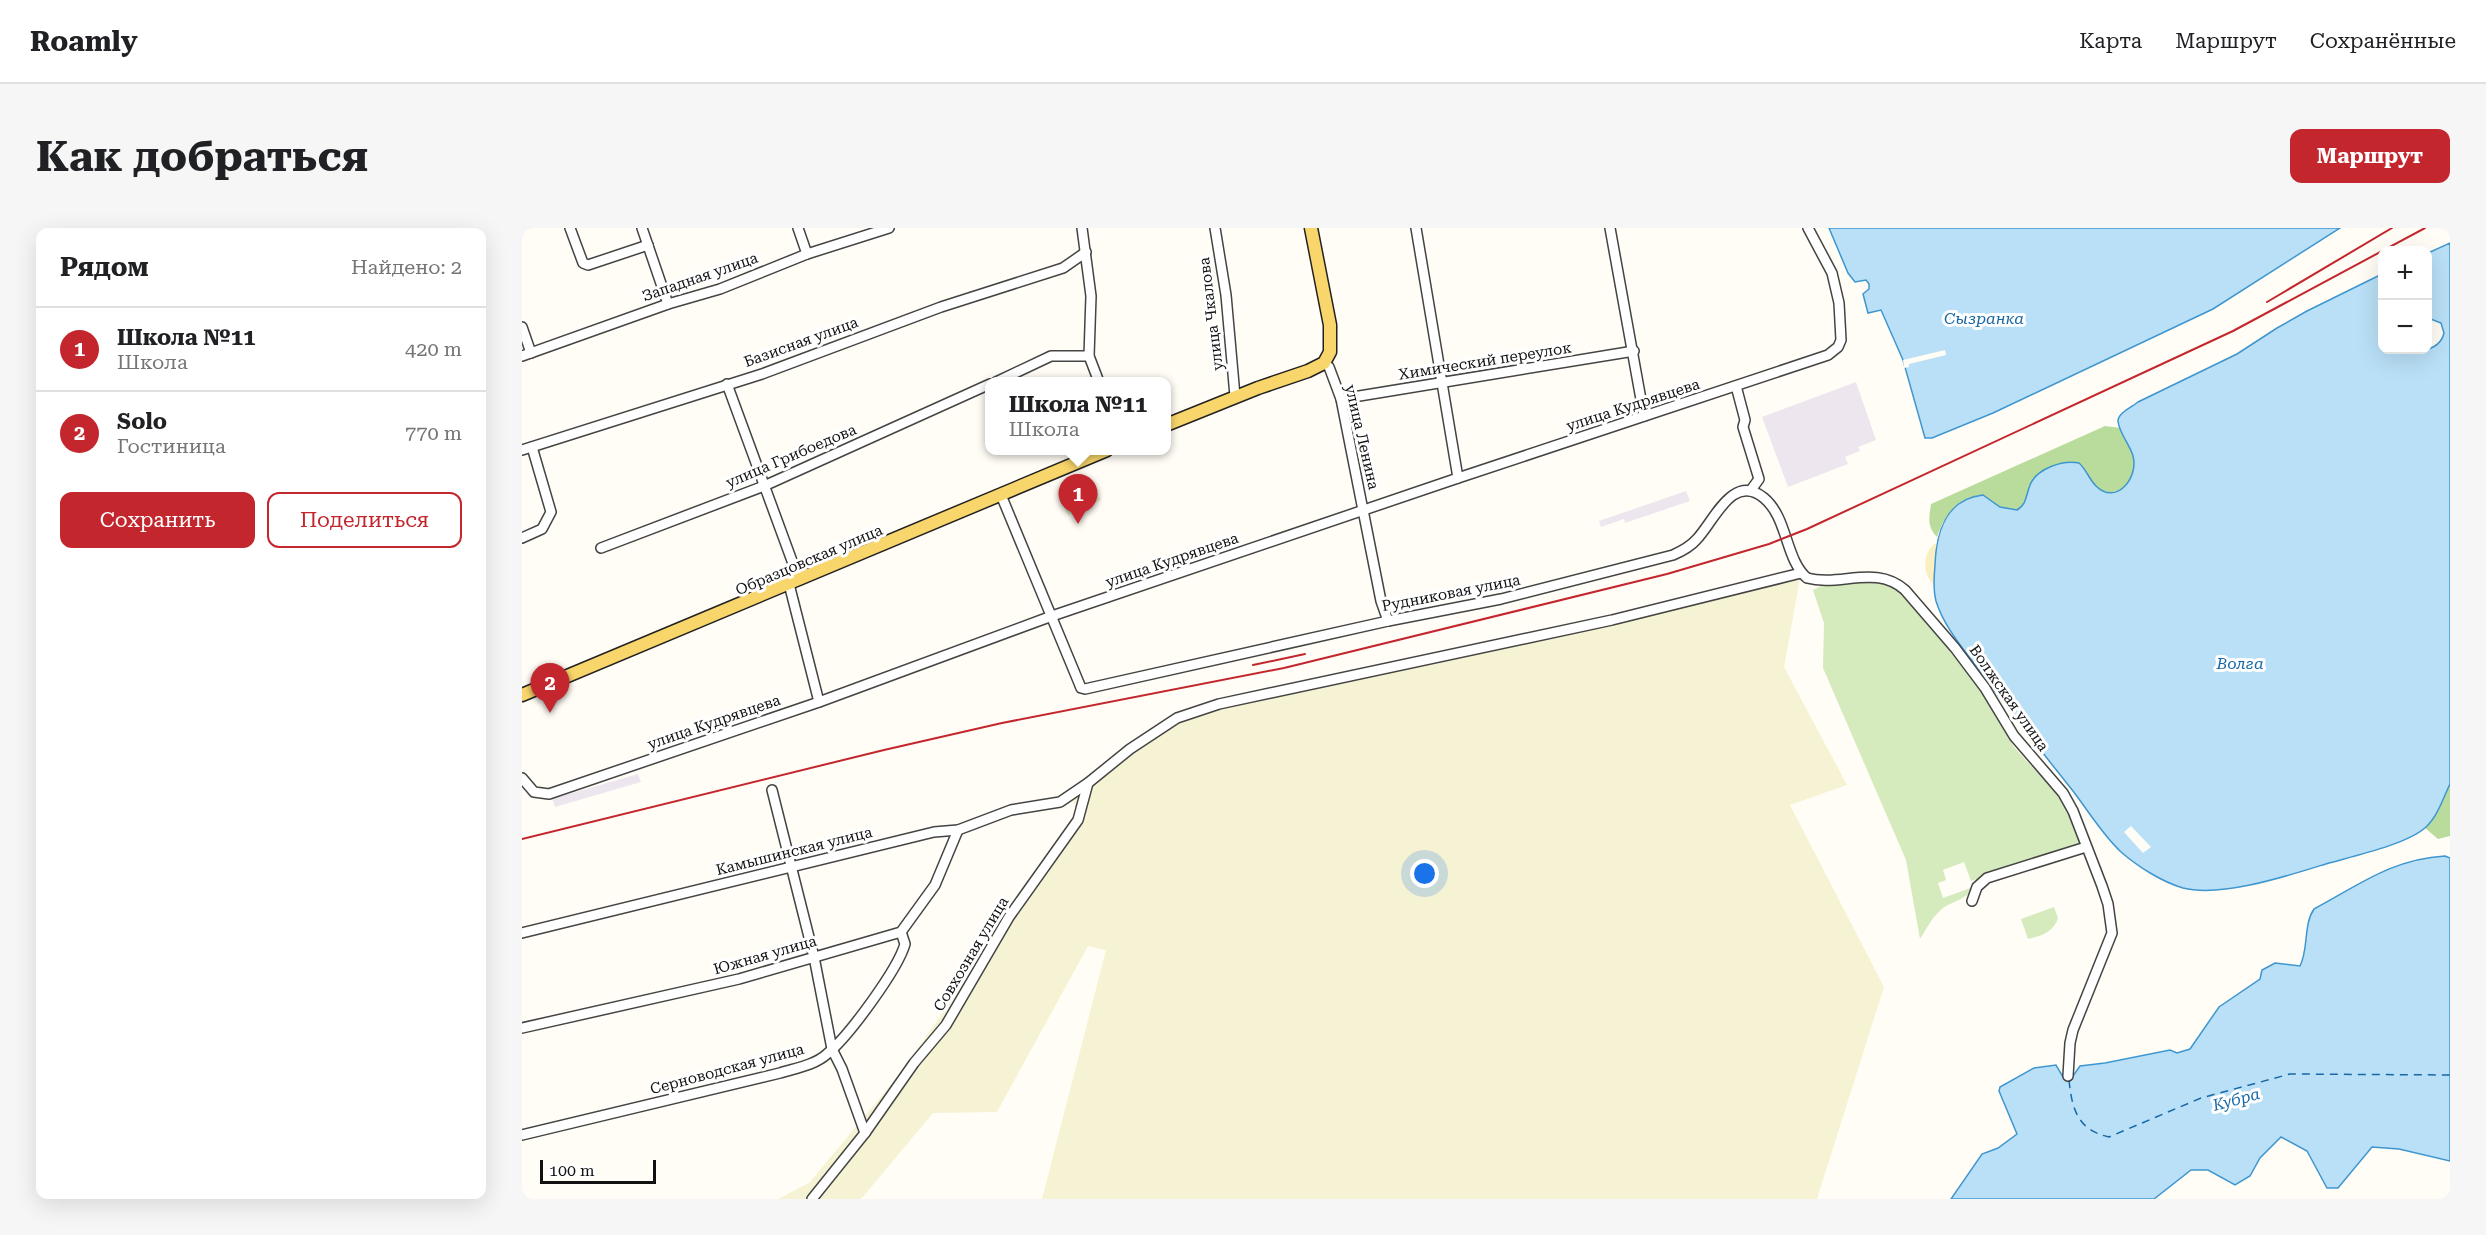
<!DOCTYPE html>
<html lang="ru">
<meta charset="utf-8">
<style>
body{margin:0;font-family:"Roboto Serif",serif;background:#f6f6f6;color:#202124}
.controls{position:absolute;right:18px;top:18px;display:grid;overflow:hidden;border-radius:12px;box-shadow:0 6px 24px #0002}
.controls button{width:54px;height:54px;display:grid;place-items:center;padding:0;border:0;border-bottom:2px solid #e0e0e0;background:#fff;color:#202124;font:30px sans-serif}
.scale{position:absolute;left:18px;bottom:15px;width:116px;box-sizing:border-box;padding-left:6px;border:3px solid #111;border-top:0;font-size:16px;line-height:21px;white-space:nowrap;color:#111;-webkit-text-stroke:4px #fff;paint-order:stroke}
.you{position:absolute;left:903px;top:646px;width:21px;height:21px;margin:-15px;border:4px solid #fff;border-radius:50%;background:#1a73e8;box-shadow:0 0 0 9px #1a73e833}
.badge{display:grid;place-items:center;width:39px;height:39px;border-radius:50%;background:#c4262e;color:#fff;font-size:20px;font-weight:700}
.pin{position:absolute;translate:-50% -50px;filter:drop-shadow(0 2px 3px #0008)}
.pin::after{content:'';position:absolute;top:32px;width:21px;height:18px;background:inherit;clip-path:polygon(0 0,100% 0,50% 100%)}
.popup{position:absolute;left:463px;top:149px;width:186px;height:78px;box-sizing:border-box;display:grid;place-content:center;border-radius:12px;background:#fff;filter:drop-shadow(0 2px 4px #0005);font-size:20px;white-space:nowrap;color:#757577}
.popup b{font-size:22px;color:#202124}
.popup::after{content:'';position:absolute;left:50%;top:100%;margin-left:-12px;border:12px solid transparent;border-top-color:#fff}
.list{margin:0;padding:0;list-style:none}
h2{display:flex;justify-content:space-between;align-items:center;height:78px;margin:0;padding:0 24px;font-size:26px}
h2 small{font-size:20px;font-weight:400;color:#757577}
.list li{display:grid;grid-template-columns:39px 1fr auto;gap:18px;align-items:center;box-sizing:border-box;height:84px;padding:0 24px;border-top:2px solid #e0e0e0}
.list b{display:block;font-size:22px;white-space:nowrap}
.list p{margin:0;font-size:20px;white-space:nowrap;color:#757577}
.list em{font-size:20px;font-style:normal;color:#757577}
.actions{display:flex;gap:12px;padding:18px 24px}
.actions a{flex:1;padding:14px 0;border:2px solid #c4262e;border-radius:12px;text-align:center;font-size:21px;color:#c4262e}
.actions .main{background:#c4262e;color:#fff}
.map{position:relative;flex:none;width:1928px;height:971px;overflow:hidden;border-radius:12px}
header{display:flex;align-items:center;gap:36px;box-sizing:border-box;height:84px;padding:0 30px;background:#fff;border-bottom:2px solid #e0e0e0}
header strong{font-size:28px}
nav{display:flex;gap:33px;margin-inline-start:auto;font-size:21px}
.intro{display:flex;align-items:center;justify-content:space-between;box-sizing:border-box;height:144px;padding:0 36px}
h1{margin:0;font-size:42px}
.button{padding:15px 27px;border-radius:12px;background:#c4262e;color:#fff;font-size:21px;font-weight:700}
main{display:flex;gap:36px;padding:0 36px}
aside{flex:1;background:#fff;border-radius:12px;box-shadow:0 6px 24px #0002}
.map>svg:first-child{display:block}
</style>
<header>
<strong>Roamly</strong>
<nav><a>Карта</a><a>Маршрут</a><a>Сохранённые</a></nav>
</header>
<div class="intro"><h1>Как добраться</h1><a class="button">Маршрут</a></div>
<main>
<aside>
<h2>Рядом<small>Найдено: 2</small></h2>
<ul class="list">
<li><span class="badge">1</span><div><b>Школа №11</b><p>Школа</p></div><em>420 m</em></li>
<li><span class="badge">2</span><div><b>Solo</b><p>Гостиница</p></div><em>770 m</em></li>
</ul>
<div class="actions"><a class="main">Сохранить</a><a>Поделиться</a></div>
</aside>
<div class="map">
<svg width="1928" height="971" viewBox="0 0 1928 971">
<rect width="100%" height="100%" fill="#fffdf5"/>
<g fill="#eee6ef">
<path d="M1334,154L1354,212L1336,219L1338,223L1323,229L1326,236L1266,259L1240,189Z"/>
<path d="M1164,263L1168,273L1103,295L1102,291L1079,299L1077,293Z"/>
<path d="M116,546L119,554L33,579L30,571Z"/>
</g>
<path fill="#f6f3d4" d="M1279,345L1262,439L1325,557L1268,577L1362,759L1295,971H520L584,722L566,718L475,884L411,885L339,971H256L287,955L377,847L557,590L550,568L655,490Z"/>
<g fill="#d5ebbd">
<path d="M1354,353L1366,356L1379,365L1453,453L1492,519L1540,572L1558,613L1556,616L1549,621L1449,653L1442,634L1421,642L1424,652L1416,655L1421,670L1451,659C1446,671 1431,673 1421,680C1410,689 1405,700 1398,711L1384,632L1301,440L1302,395L1291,362L1299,358Z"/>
<path d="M1532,679L1536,690C1532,704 1519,708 1506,711L1499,691Z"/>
</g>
<g fill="#b9dc9c">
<path d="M1583,198L1599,200C1604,212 1612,224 1613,236C1614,256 1591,274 1574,258C1567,252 1564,241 1557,235L1508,258L1501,278L1495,282L1478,279L1461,267C1437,269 1422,287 1415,309C1405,299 1407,290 1409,276Z"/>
<path d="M1928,556V608L1916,611L1903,600L1913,588Z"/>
</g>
<path fill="#fbeec1" d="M1414,315L1412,357C1400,346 1400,324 1414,315Z"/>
<path fill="#e6f2cf" d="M571,255L579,272L546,287L538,270Z"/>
<g fill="#b9e0f7" stroke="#3f96cf" stroke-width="1.5">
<path d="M1307,0H1818L1691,81L1471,185L1410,210H1403L1381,132L1359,82L1346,85L1341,66L1347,61V56L1344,52L1333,54L1326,45Z"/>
<path d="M1928,15V556C1921,570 1916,588 1904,599C1886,616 1832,628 1807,635C1768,647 1700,670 1661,660C1640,654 1615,638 1599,624C1580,606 1567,584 1551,563C1519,523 1488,483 1457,442C1441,420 1422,399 1414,373C1411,362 1412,348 1413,337C1414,305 1424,271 1461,267L1478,279L1495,282C1505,276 1504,267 1508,257C1515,240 1541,232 1557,235C1564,241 1567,251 1574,258C1594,278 1617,250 1611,228C1608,217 1597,205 1596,193C1596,185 1610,179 1616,174L1715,126L1755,100L1785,83L1860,46V122C1880,122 1916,130 1922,105L1919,95L1906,90V25Z"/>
<path d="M1923,628L1928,630V933L1877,921L1850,919L1816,960H1805L1785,923L1759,909L1738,930L1728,948L1713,957L1686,942H1669L1632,971H1429L1460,926L1476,920L1495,906L1477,863L1478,859L1512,840L1534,837L1541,849L1551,848L1558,838L1583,835L1648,822L1655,825L1668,821L1697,779L1738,751L1740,742L1753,735L1778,738C1787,720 1781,697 1792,681C1837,657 1870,631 1923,628Z"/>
</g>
<g fill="#fffdf5">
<path d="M1423,122L1424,127L1387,136V139L1382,140L1381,132Z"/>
<path d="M1609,598L1629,619L1621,625L1602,604Z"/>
</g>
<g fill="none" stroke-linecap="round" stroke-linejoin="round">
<path stroke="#1768a6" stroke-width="1.5" stroke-dasharray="8 6" stroke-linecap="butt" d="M1547,852C1550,882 1556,902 1587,909L1679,870L1768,846L1928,847"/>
<defs>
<g id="minor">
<path d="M48,0L61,35L66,37L126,17"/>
<path d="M120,0L146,76"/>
<path d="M276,0L285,26"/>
<path d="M560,0L569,68L567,128L577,154"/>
<path d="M693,0L704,67L713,168"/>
<path d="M894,0L936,250"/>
<path d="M1088,0L1122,188"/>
<path d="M0,99L9,125"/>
<path d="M0,128L146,76L198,61L285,26L367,0"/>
<path d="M802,135L807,139L819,171L859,373L866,393"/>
<path d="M474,154L529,128H567"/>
<path d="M205,156L277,352"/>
<path d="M1214,158L1223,192L1221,199L1237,251L1229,262"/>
<path d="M819,171L1112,123"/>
<path d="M0,222L240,146L419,79L541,40L564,24"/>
<path d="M479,267L557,455L559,460L563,461L866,393L979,371L1151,327C1160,323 1168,319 1174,312C1192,294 1210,244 1242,270C1266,290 1263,331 1285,350C1318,359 1354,336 1383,362L1433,420L1463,460L1492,508L1541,565L1551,583L1580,658L1586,676L1590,705L1551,802L1548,815L1546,848"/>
<path d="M0,310L20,301L29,284L10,219"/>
<path d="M79,320L242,258L468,156"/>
<path d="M267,356L297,474"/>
<path d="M0,550L12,564L27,566L297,474L530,388L936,250L1306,127L1316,119L1319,112L1317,75L1310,45L1286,0"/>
<path d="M250,562L292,729L310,821L320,841L343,905"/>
<path d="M1450,673L1455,659L1465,650L1564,619"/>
<path d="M0,705L412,604L436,602L489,582L538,574L566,555L608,521L655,490L697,476L1090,392L1279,345"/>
<path d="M0,800L217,751L379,704L413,657L436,602"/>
<path d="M0,907L258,845C274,840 293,837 305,826C327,808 376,741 383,716L379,704"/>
<path d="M290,971L343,905L392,835L424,797L487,689L556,592L566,555"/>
</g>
<g id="major">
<path d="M644,197L736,160L786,143L802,135L808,124V97L789,0"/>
<path d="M0,467L585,222"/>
</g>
</defs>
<use href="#minor" stroke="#444" stroke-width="12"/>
<use href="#major" stroke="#222" stroke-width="15"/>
<use href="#minor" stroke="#fff" stroke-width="9"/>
<use href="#major" stroke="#f9d66b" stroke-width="12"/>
<g stroke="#c4262e" stroke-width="2">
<path d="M1745,74L1870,0"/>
<path d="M731,437L783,426"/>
<path d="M0,611L362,522L480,495L762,440L1145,346L1247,316L1285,301L1711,103L1903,0"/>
</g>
</g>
<g text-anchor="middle" stroke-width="6" stroke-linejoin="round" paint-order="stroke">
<g font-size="15" fill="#111" stroke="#fff">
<text transform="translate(178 49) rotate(-19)" y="5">Западная улица</text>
<text transform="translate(689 86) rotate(-97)" y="5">улица Чкалова</text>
<text transform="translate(279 114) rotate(-20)" y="5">Базисная улица</text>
<text transform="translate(963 133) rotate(-9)" y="5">Химический переулок</text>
<text transform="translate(1111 177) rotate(-18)" y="5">улица Кудрявцева</text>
<text transform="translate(840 209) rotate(77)" y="5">улица Ленина</text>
<text transform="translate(269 228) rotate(-23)" y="5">улица Грибоедова</text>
<text transform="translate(287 332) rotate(-23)" y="5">Образцовская улица</text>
<text transform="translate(650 332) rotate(-19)" y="5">улица Кудрявцева</text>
<text transform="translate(929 365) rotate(-11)" y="5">Рудниковая улица</text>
<text transform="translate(1487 470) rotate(55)" y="5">Волжская улица</text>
<text transform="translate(192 494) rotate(-19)" y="5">улица Кудрявцева</text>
<text transform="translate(272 623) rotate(-14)" y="5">Камышинская улица</text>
<text transform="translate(449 726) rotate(-59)" y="5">Совхозная улица</text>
<text transform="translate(243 727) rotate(-16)" y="5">Южная улица</text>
<text transform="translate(205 841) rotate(-15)" y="5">Серноводская улица</text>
</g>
<g font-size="16" font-style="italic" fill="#1768a6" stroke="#fff">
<text x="1462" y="96">Сызранка</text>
<text x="1718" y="441">Волга</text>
<text transform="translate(1714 871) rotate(-15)" y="6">Кубра</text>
</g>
</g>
</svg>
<div class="controls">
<button>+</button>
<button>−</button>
</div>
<div class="scale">100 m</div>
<div class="you"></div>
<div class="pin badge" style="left:556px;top:296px">1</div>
<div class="popup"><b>Школа №11</b>Школа</div>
<div class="pin badge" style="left:28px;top:485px">2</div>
</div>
</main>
